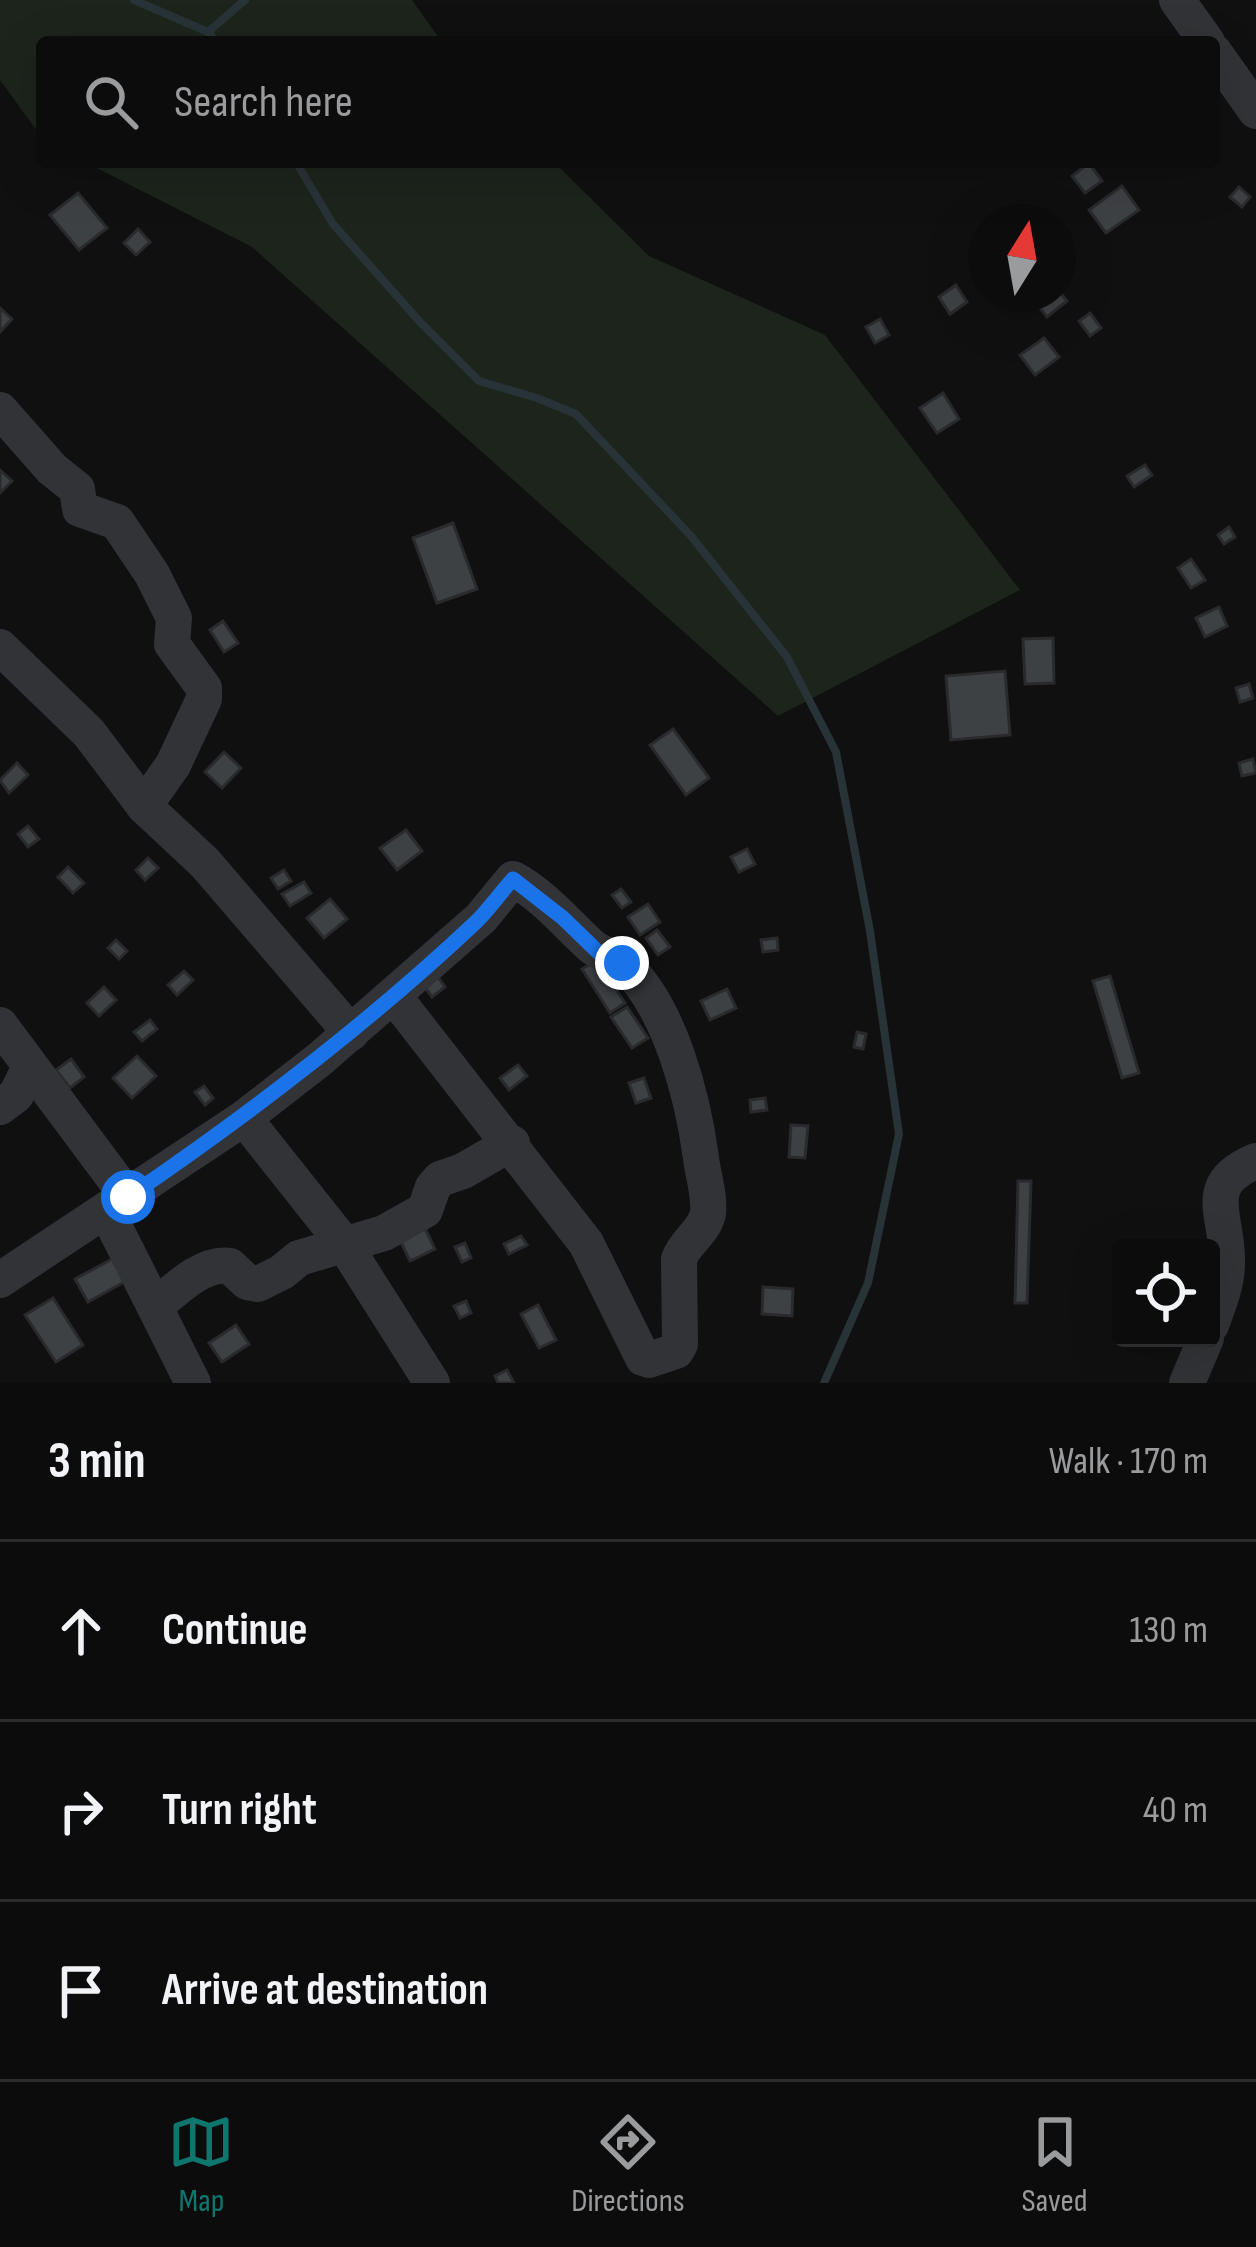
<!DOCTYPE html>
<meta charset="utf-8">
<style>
body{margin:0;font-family:"Sofia Sans Condensed",sans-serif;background:#1a1a1b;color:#f1f3f6}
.controls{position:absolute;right:36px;bottom:36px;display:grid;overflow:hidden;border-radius:12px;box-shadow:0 12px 48px #0002}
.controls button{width:108px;height:108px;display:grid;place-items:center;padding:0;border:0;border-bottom:3px solid #2c2c2e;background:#0c0c0d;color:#f1f3f6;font:60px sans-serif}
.compass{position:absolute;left:968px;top:204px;width:108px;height:108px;border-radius:50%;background:#0c0c0d;box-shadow:0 12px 48px #0002;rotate:11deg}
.stop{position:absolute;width:36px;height:36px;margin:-27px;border:9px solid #1a73e8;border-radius:50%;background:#fff}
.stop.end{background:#1a73e8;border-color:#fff;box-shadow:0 3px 12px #0008}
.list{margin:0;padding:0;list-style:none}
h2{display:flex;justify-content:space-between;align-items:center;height:156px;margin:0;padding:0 48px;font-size:51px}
h2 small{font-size:39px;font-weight:400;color:#9a9b9d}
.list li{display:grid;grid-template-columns:78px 1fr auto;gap:36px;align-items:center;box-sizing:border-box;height:180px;padding:0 48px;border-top:3px solid #2c2c2e}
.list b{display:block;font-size:45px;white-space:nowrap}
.list em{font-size:39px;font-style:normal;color:#9a9b9d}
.icon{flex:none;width:66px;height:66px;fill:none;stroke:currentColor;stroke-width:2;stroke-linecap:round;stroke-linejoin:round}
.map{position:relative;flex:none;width:1256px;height:1383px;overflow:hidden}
.search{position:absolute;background:#0c0c0d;box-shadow:0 12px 48px #0002;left:36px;right:36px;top:36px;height:132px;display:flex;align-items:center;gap:30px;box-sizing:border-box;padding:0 42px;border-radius:12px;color:#9a9b9d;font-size:45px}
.sheet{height:696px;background:#0c0c0d}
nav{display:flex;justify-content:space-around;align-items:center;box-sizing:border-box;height:168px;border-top:3px solid #2c2c2e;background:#0c0c0d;font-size:33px;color:#9a9b9d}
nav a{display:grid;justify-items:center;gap:6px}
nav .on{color:#0f766e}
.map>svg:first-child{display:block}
</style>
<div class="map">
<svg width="1256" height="1383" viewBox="0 0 1256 1383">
<rect width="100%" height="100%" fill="#101011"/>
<g fill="#1c241c">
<path d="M0,0H412L442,42H42V138L0,80Z"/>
<path d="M85,162H554L649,256L825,335L1020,590L778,716L252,247Z"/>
</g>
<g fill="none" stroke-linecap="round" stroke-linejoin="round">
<g stroke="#283337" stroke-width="8">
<path d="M134,0L208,32L216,42"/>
<path d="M208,32L245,0"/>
<path d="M296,162L333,224L420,322L479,381L537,398L576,414L691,536L787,657L836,752L870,931L899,1134L868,1283L824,1383"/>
</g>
</g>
<g fill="#3e4144" stroke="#2a2a2d" stroke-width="3">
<path d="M1089,163L1102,181L1085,193L1072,176Z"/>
<path d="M1122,186L1139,210L1106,233L1089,210Z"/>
<path d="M1239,187L1250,197L1242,207L1230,197Z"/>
<path d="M78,193L107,228L79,250L50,215Z"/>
<path d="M138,229L150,242L136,255L124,243Z"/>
<path d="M956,285L967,302L950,314L939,297Z"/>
<path d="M1058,290L1067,301L1047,317L1029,294H1058Z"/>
<path d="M0,308L12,319L0,332Z"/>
<path d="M1090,313L1101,328L1090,336L1079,321Z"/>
<path d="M880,319L889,335L875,343L866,327Z"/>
<path d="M1044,338L1059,357L1035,375L1020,355Z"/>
<path d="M943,393L959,419L937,433L920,408Z"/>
<path d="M1145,465L1152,475L1134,487L1127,476Z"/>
<path d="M0,470L12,481L0,493Z"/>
<path d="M453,523L477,589L437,603L413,538Z"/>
<path d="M1229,527L1235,537L1224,544L1218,535Z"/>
<path d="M1191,559L1205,580L1191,588L1178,568Z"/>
<path d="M1219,607L1227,626L1205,637L1196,618Z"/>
<path d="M223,621L238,643L224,652L210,630Z"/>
<path d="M1053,638L1054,683L1025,684L1023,639Z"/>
<path d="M1005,671L1010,735L951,740L946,676Z"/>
<path d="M1249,684L1253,698L1240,702L1236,688Z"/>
<path d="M673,729L709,778L686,795L650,745Z"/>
<path d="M224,752L241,768L222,788L205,772Z"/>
<path d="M1253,759L1256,773L1242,776L1239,763Z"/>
<path d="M17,763L28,775L9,793L0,780Z"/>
<path d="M28,826L39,839L28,847L18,834Z"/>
<path d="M406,830L422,851L397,870L380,848Z"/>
<path d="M747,849L755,864L739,872L731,857Z"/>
<path d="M148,858L158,868L145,880L136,870Z"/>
<path d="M68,867L84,883L73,893L58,877Z"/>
<path d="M284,870L291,881L278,889L271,878Z"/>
<path d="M304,882L311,893L290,906L282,894Z"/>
<path d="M621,889L631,902L622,908L612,895Z"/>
<path d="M330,899L347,919L324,938L307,918Z"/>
<path d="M648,904L660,922L640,935L628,917Z"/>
<path d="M657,930L670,947L658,955L646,938Z"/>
<path d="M777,938L778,950L763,952L761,940Z"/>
<path d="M116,940L127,951L119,959L108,948Z"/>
<path d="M597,960L625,1003L610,1013L582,969Z"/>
<path d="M184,971L193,980L177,995L168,985Z"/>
<path d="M1110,976L1139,1073L1122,1078L1093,981Z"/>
<path d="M438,977L445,987L432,997L425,987Z"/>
<path d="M104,987L116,1000L99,1016L87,1003Z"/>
<path d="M727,989L736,1008L710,1020L701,1001Z"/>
<path d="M627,1007L648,1038L632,1048L611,1017Z"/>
<path d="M150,1020L157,1029L142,1041L134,1032Z"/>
<path d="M857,1032L866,1034L863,1049L854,1047Z"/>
<path d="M137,1056L156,1076L132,1098L113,1078Z"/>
<path d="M71,1059L84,1077L70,1088L56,1070Z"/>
<path d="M518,1065L527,1076L509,1090L500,1078Z"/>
<path d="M644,1078L651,1098L636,1103L629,1083Z"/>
<path d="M204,1086L213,1098L205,1105L195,1092Z"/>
<path d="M765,1098L767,1110L751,1112L750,1100Z"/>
<path d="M791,1125L808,1126L805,1158L789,1157Z"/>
<path d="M1018,1181H1031L1027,1303H1015Z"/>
<path d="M424,1226L435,1249L410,1261L399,1238Z"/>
<path d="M521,1236L527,1245L509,1254L504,1244Z"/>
<path d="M465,1243L471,1258L462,1262L455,1247Z"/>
<path d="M114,1258L126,1281L88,1302L75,1279Z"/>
<path d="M763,1287L793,1289L792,1316L762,1314Z"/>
<path d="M53,1298L83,1345L56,1362L25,1315Z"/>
<path d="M466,1301L471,1313L460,1318L454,1306Z"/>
<path d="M538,1305L556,1340L539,1348L521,1314Z"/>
<path d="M236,1325L249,1344L222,1362L209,1343Z"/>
<path d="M507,1370L514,1383H498L495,1376Z"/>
</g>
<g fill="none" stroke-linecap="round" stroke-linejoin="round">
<g stroke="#313336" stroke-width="36">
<path d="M1177,0L1207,42"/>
<path d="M1214,52L1256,111"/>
<path d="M0,410L52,469L77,489L80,509L117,522L152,574L174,618L172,644L204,688V699L173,765L144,806"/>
<path d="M0,647L89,733L144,806L205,863L351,1033"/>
<path d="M0,1025L128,1197"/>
<path d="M0,1107L16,1095L30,1067"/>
<path d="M244,1118L344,1244L432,1383"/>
<path d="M107,1212L193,1383"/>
<path d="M0,1280L244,1118L320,1059L481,918L513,879C543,895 565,922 590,945C599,954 612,955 622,963C670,1005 693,1098 701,1158C703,1175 710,1196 708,1213C705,1231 685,1242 679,1259L680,1344L676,1351L649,1360L643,1358L586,1243L393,995"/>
<path d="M156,1306C176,1289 203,1262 230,1266L247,1282L258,1284L282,1272L299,1258L384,1233L425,1210L433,1187L440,1179L463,1171L512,1143"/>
<path d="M1211,1325C1219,1304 1228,1281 1227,1259C1227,1214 1200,1184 1256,1161"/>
<path d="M1187,1383L1206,1338"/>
</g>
</g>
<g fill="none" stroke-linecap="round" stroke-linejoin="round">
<path stroke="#1a73e8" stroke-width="15" d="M128,1197C251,1113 368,1024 477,921C490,908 501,892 513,879L563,918L598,952L622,963"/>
</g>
</svg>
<div class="controls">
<button><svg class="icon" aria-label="locate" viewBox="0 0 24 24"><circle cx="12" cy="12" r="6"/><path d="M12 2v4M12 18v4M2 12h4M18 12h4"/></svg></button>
</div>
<svg class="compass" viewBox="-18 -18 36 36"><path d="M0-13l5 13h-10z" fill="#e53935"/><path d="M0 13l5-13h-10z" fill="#9a9b9d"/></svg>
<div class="stop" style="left:128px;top:1197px"></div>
<div class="stop end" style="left:622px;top:963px"></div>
<div class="search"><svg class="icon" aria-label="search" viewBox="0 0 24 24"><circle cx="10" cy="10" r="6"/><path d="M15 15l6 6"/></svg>Search here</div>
</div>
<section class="sheet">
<h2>3 min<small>Walk · 170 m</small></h2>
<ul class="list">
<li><svg class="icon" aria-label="ahead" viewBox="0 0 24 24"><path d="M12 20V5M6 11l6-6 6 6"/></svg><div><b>Continue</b></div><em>130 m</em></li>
<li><svg class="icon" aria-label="right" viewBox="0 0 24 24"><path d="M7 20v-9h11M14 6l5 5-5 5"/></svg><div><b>Turn right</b></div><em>40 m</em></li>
<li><svg class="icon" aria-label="arrive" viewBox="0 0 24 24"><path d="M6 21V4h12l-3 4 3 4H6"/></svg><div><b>Arrive at destination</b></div></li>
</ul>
</section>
<nav>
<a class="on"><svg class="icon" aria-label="map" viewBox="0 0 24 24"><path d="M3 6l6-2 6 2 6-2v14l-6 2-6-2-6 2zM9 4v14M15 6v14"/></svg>Map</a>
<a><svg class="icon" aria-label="directions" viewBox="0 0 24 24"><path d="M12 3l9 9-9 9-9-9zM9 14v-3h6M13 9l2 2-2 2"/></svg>Directions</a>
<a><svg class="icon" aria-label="saved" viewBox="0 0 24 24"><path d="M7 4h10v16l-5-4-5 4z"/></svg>Saved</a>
</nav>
